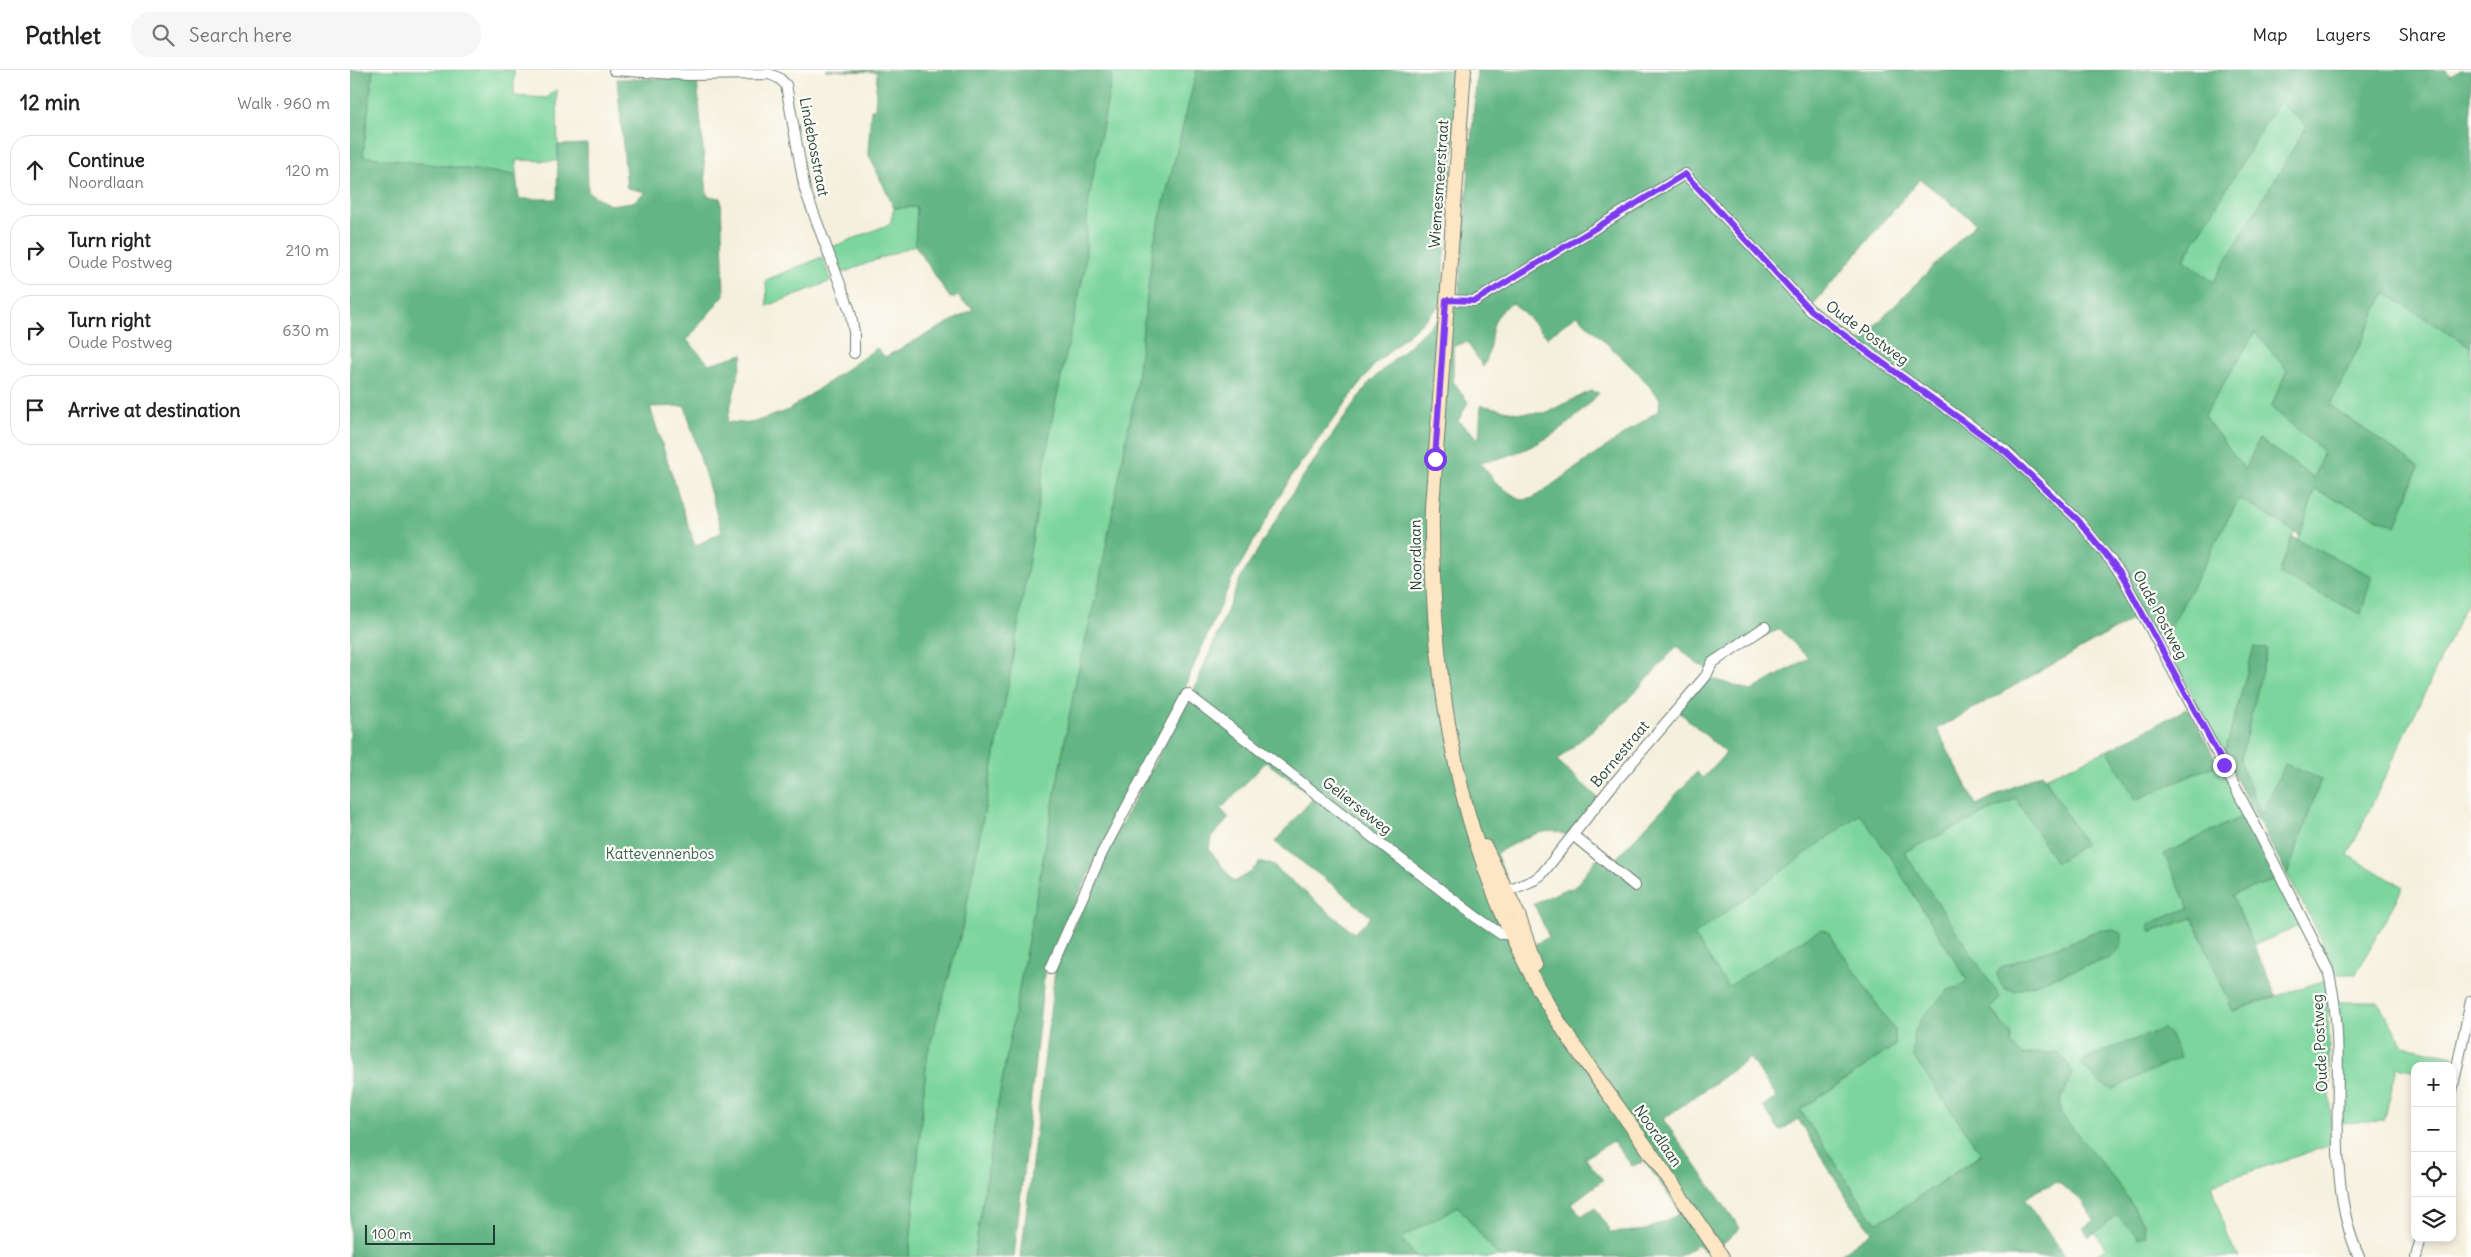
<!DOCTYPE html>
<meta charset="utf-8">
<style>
body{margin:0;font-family:Delius,sans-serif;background:#f6f6f6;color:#222}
.controls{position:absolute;right:15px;bottom:15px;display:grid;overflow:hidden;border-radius:10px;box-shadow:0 2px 8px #0003}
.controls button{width:45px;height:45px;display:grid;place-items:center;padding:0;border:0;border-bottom:1px solid #e0e0e0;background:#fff;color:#222;font:25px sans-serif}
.scale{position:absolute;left:15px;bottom:12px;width:130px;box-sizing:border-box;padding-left:5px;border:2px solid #1f3d34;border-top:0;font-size:14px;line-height:18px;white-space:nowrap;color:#1f3d34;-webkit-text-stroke:4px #fdfcf7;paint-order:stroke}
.stop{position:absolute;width:15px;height:15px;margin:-11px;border:4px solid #7c3aed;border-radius:50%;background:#fff}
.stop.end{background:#7c3aed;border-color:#fff;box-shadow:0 1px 5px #0008}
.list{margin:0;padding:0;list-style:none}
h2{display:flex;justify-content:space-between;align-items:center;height:65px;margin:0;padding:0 20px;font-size:21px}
h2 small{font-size:16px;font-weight:400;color:#767676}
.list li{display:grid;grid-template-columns:32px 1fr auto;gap:15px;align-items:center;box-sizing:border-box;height:70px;margin:0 10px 10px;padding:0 10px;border:1px solid #e0e0e0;border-radius:20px}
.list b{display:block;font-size:19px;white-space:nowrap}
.list p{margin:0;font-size:16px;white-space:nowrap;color:#767676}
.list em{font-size:16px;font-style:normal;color:#767676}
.icon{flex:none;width:28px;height:28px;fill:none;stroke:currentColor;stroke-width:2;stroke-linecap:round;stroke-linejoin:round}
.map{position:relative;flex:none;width:2121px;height:1187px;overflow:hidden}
header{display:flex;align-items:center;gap:30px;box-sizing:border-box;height:70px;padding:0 25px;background:#fff;border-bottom:1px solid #e0e0e0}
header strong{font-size:24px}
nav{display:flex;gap:28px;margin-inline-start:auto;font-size:18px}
.search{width:350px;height:45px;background:#f6f6f6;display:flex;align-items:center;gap:12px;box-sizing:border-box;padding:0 18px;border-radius:20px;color:#767676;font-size:19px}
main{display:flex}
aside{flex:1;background:#fff}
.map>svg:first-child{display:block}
</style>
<header>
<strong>Pathlet</strong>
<div class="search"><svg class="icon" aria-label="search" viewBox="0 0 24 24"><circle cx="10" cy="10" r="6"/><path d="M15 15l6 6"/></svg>Search here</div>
<nav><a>Map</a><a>Layers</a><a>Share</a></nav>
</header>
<main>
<aside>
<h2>12 min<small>Walk · 960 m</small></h2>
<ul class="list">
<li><svg class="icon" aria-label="ahead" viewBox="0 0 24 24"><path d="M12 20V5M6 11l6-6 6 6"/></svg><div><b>Continue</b><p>Noordlaan</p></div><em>120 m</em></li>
<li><svg class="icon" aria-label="right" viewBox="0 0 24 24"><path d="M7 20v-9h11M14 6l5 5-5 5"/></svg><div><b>Turn right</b><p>Oude Postweg</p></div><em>210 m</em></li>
<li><svg class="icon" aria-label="right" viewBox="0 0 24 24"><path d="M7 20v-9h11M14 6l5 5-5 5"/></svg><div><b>Turn right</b><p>Oude Postweg</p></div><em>630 m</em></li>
<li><svg class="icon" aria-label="arrive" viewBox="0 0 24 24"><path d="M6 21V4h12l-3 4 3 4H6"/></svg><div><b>Arrive at destination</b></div></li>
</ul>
</aside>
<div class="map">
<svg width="2121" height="1187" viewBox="0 0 2121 1187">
<rect width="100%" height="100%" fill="#fdfcf7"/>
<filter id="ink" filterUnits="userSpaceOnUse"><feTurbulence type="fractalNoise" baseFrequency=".02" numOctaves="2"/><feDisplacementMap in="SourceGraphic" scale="10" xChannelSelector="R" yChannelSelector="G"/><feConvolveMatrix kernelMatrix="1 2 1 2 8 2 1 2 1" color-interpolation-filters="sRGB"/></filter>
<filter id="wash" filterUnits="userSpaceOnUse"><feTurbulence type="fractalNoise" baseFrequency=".0096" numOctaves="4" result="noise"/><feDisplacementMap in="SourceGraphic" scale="20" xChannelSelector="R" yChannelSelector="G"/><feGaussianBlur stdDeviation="1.12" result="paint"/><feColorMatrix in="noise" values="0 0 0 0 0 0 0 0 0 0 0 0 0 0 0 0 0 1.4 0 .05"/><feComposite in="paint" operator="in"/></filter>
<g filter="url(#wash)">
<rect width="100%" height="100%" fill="#f5f0de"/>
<g fill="#7bd59c" stroke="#4d8968" fill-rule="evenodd">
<path d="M23,0H164V26L197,28L207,19L208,91L166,90V105L12,86Z"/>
<path d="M763,0H847L803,177L786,318L760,468L726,610L648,1033L624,1187H559L577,986L612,859L658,616L703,344L735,197L738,134Z"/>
<path d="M1929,30L1957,56L1864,213L1834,190Z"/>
<path d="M567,137L565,175L492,203L482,177L540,154L544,138Z"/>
<path d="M472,187L481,211L417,236L416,210Z"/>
<path d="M2035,223L2121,277V525L1998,785L2053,817L2006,904H1987L1963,852L1937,805L1971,709L1912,745L1890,692L1917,579L1904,577L1874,686L1814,570L1889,428L1944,461L1930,504L2022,506L1947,470L1965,420L2046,456L2068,397L1980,335Z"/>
<path d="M1905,262L1937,300L1921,337L1974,382L1964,408L1909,369L1895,400L1854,346Z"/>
<path d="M1758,680L1786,729L1868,694L1895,745L1814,784L1839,838L1799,854L1801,862L1843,848L1883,941L1975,910L1978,927L1981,1075L1862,1114L1877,1166L1889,1187H1744L1756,1179L1745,1162L1767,1144L1795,1156L1769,1116L1710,1043V1031L1717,1019L1691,982L1673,985L1661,975L1648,946L1641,939L1554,782L1667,728L1706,793L1735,774L1695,708ZM1743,862L1762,887L1665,921L1656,920L1651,897L1730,869Z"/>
<path d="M1510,743L1541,788L1617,910L1610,917L1598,920L1563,986L1632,1084L1539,1147L1527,1152L1517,1141L1450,1040L1545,976V961L1478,862L1414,893L1378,918L1343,865Z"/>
<path d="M1928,809L1952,855L1904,875L1881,825Z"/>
<path d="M1987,932H2028L2054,976L2103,986L2101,996H2065V1001L2047,997L2034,1051L1991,1053Z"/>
<path d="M1108,1136L1149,1187H1066L1051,1168Z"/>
</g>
<g fill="#64b684" stroke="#427a5c" fill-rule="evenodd">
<path d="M0,0H23L13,86L166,105L169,129H207L208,75L237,74L238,122L260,135L283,132L296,122L277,118L267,9H347L357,126L371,128L374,225L337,270L359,294L393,284L377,352L401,353L437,341L527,278L535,287L624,239L613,232L608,226L600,228L565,175L567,137L544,138L518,83L521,39H525L527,2L476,0H763L738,134L735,197L703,344L658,616L612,859L577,986L559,1187H0ZM335,336L372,462L345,476L300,337Z"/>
<path d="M847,0H1110L1091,235L1024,295L942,405L882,509L830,627L749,782L695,898L664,1187H624L648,1033L726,610L748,518L786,318L803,177Z"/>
<path d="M1127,0H2096L2100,6L2111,0H2121V277L2035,223L1980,335L2068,397L2046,456L1965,420L1950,465L1889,428L1814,570L1804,574L1789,546L1587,659L1626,735L1692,703L1735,774L1706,793L1666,728L1554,782L1650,927L1641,939L1661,965V975L1673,985L1707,982L1719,995L1722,1004L1710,1031V1043C1732,1071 1791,1134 1796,1166L1789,1168L1767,1145L1739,1167L1733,1158L1744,1150L1730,1129L1707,1112L1688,1120L1675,1129L1716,1187H1490L1489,1185L1522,1162L1501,1135L1448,1049L1430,1061L1413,1036L1427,1028L1400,988L1313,1049L1390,1158L1360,1185L1347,1175L1328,1187H1149L1108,1136L1051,1168L1066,1187H671L705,900L756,782L844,620L890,509L948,414L1018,314L1082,254L1108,235ZM1929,31L1957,56L1863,212L1834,189ZM1570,109L1626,153L1510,271L1462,236ZM1163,233L1197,267L1227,245L1290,305L1310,329L1309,340L1183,428L1171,430L1148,415L1130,393C1181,382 1214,363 1249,323L1241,321L1195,343H1168L1131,335L1129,369L1108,351L1118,332L1103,311V276L1117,272L1133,297C1147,272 1133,248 1163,233ZM1905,262L1937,300L1921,337L1974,382L1964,408L1909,369L1895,400L1854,346ZM1430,559L1458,588L1401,621L1363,609L1347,616L1328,641L1376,683L1353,708L1347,702L1258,797L1247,788L1224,818L1215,819L1184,834L1199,867L1183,875L1146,783C1167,773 1197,751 1219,767L1248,728L1207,690L1280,628L1327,576L1347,594L1364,601L1384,580ZM916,692L964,727L925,772L983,815L1021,847L1004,863L920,793H909L900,803L884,812L859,779L861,768L879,748L871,739ZM1510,744L1541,788L1617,910L1610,917L1598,920L1571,949L1563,964V986L1632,1085L1539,1147L1527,1152L1517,1141L1450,1040L1545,976V961L1478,862L1471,859L1414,893L1378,917L1344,865ZM1263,1071L1282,1096L1295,1091L1331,1143L1296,1160L1261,1163L1245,1137L1231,1146L1222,1133L1253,1110L1235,1088Z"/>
<path d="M1942,467L2022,506L2011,544L1929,504Z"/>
<path d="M1904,577L1917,579L1890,692L1911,745L1935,694L1971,709L1937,805L1874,686Z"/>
<path d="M1838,638L1868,694L1785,730L1758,680Z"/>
<path d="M1895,745L1928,809L1882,825L1926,926L1883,941L1843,848L1801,862L1799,854L1839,838L1814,784Z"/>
<path d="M1762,859L1772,864V875L1762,887L1665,921C1653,919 1650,915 1647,903L1651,897L1730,869L1743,862Z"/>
<path d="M1813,959L1819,964L1830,987L1763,1019L1749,1013L1731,994L1735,988Z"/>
</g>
</g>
<g filter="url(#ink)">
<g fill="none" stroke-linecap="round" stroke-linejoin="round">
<defs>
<g id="street">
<path d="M264,0L338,5L419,4L429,8L436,15L455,120L500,241L504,262V283"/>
<path d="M1096,230L1125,231L1335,104L1461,241L1656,381L1728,450L1770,502L1900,745L1978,900C2002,994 1969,1097 2009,1187"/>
<path d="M1224,766L1285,816"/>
<path d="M1151,824L1184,810L1192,804L1261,717L1356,606L1362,593L1415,557"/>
<path d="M701,898L752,783L837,624L1126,847L1151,864H1162"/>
<path d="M2102,1021L2121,931"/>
<path d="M2066,1187L2071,1168"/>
</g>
<g id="secondary">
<path d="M1114,0L1082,437C1080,600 1106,765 1184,910C1212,963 1250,1011 1285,1061C1315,1102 1342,1145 1372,1187"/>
<path d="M1135,777L1168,845L1185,895"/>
</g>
</defs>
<use href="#street" stroke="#6a7c70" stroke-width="12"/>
<use href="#secondary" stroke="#6a7c70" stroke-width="16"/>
<use href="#street" stroke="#fff" stroke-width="10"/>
<use href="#secondary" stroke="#fce6c4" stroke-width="14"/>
</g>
</g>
<g fill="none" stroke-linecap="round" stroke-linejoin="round" filter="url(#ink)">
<path stroke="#7c3aed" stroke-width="6" d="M1085,389L1096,230L1125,231L1335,104L1461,241L1656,382L1728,450L1770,502L1874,695"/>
</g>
<g text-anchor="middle" stroke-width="4.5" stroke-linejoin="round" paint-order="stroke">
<g font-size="15" fill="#1f3d34" stroke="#fdfcf7">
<text transform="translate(464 77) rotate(79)" y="5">Lindebosstraat</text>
<text transform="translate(1089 114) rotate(-86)" y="5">Wiemesmeerstraat</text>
<text transform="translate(1517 263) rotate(36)" y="5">Oude Postweg</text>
<text transform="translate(1066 485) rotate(-91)" y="5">Noordlaan</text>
<text transform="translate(1810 545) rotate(62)" y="5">Oude Postweg</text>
<text transform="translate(1270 684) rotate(-50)" y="5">Bornestraat</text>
<text transform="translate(1007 736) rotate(38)" y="5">Gelierseweg</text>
<text transform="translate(1970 973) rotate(-93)" y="5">Oude Postweg</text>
<text transform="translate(1308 1066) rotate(55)" y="5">Noordlaan</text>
</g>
<g font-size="15" fill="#36634e" stroke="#fdfcf7">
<text x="310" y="789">Kattevennenbos</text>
</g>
</g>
</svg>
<div class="controls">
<button>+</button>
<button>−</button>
<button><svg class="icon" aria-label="locate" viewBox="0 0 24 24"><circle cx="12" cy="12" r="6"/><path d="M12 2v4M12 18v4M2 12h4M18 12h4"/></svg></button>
<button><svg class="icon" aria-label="layers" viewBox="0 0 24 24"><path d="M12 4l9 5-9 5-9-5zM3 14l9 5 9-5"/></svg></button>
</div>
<div class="scale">100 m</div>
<div class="stop" style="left:1085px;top:389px"></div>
<div class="stop end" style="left:1874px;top:695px"></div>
</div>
</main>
